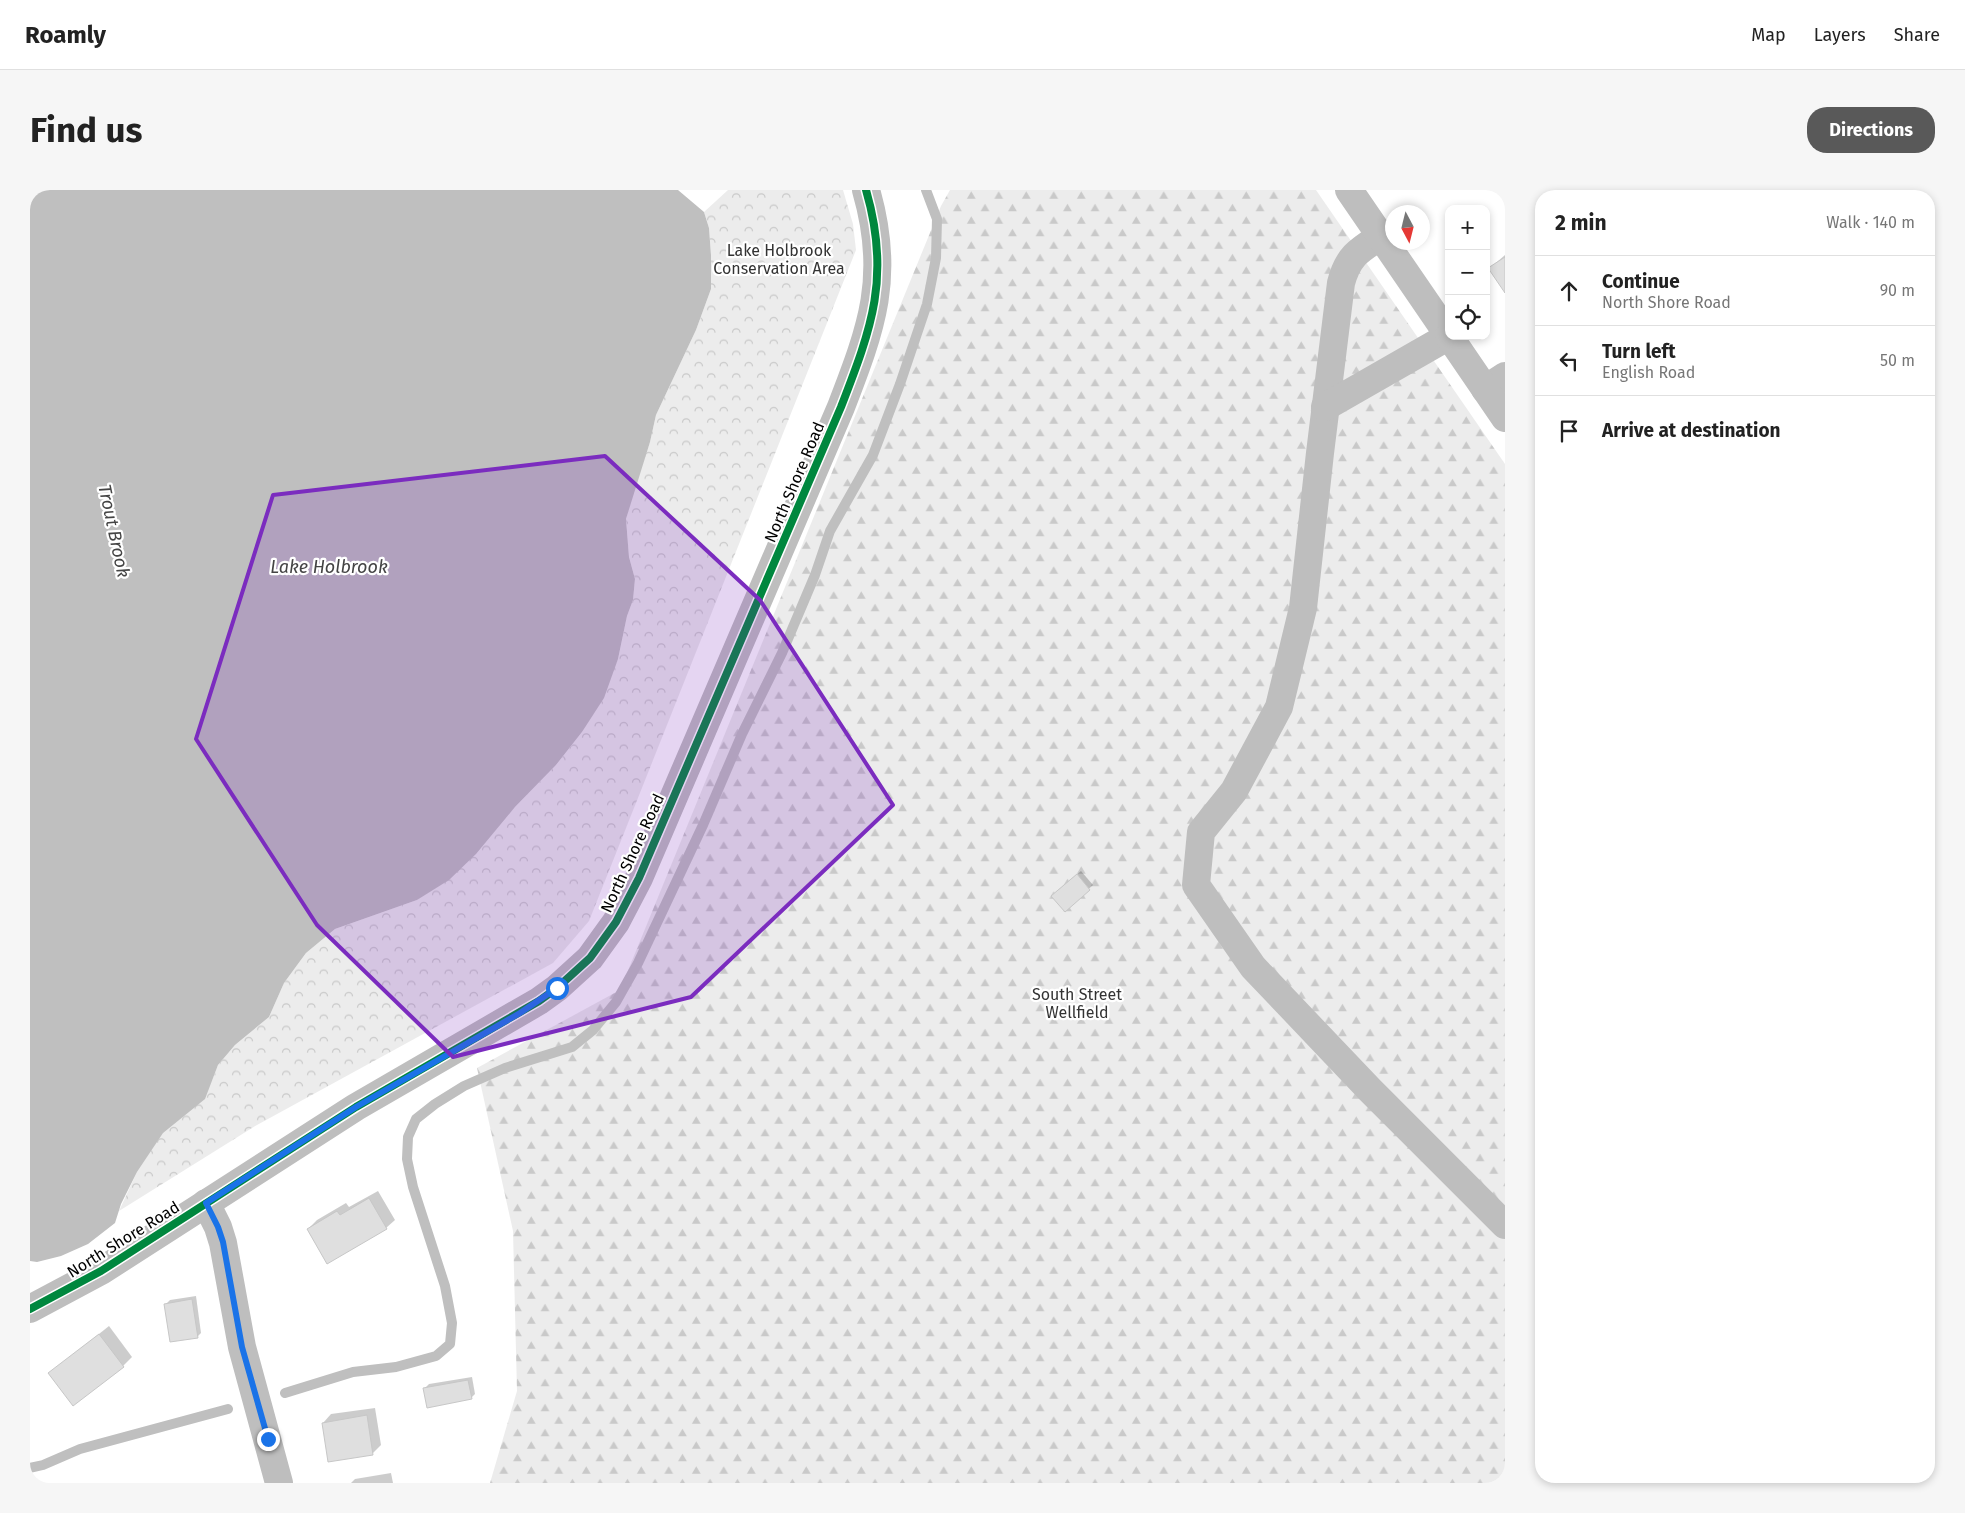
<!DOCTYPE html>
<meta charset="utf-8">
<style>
body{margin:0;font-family:"Fira Sans",sans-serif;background:#f6f6f6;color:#222}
.controls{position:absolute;right:15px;top:15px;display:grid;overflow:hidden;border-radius:10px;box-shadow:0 2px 8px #0003}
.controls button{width:45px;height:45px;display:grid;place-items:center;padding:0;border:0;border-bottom:1px solid #e0e0e0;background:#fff;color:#222;font:25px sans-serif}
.compass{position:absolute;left:1355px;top:15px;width:45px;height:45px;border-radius:50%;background:#fff;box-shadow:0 2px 8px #0003;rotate:173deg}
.stop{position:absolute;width:15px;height:15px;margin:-11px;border:4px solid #1a73e8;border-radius:50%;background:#fff}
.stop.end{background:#1a73e8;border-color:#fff;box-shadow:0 1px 5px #0008}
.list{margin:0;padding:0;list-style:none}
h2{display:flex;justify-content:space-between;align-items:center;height:65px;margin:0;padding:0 20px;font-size:21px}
h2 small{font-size:16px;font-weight:400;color:#767676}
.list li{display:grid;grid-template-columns:32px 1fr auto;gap:15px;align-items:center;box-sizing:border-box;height:70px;padding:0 20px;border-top:1px solid #e0e0e0}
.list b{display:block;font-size:19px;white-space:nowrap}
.list p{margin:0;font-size:16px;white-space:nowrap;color:#767676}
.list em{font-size:16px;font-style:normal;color:#767676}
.icon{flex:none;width:28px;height:28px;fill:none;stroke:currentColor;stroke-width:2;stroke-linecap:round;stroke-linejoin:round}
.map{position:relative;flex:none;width:1475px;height:1293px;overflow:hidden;border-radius:20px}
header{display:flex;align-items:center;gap:30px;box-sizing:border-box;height:70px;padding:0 25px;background:#fff;border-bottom:1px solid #e0e0e0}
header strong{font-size:24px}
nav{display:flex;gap:28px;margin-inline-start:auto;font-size:18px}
.intro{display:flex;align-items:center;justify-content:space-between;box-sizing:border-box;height:120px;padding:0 30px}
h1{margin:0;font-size:35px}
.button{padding:12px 22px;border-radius:20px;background:#595959;color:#fff;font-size:18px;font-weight:700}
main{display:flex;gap:30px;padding:0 30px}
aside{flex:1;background:#fff;border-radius:20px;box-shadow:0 2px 8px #0003}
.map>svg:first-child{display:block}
</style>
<header>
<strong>Roamly</strong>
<nav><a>Map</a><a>Layers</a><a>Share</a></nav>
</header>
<div class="intro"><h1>Find us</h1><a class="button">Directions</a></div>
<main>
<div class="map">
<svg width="1475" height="1293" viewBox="0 0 1475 1293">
<defs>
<pattern id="forest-firs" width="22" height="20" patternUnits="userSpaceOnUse" patternTransform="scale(1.25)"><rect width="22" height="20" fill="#ececec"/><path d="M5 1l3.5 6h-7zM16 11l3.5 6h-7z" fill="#c9c9c9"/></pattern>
<pattern id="park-crowns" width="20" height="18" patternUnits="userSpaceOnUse" patternTransform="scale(1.25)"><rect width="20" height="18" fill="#ececec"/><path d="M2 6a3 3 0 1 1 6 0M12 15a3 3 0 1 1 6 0" fill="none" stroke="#c9c9c9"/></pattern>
</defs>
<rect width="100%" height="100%" fill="#fff"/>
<path fill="url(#forest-firs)" d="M920,0H1286L1475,274V1293H460L487,1201L483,1041L447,878L590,800L911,16Z"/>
<path fill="url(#park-crowns)" d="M698,0H813L823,34L826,60L559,731L523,773L227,935L89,1021L107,982L133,942L182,890L188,875L205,855L239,827L254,793L276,763L305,739L387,710L485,617L526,575L552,542L588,469L597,426L603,410L605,389L599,367L596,329L605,295L620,252L626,225L666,140L681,99V65L679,38L674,22Z"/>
<path fill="#bfbfbf" d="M0,0H648L674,22L679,38L681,65V99L666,140L626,225L620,252L596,329L599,367L605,389L603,410L597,426L588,469L574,508L552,542L526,575L485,617L446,664L419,690L387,710L305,739L276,763L254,793L239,827L205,855L188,875L175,909L133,943L107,982L91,1014L85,1033L58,1054L31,1066L7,1072L0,1071Z"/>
<g fill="#0003">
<path d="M1475,65V101L1460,78Z"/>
<path d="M1051,681L1063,695L1035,720L1026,702Z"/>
<path d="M348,1001L365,1030L356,1038L278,1039L287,1030L316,1013L319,1017Z"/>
<path d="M166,1106L171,1143L167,1147L136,1114L140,1110Z"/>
<path d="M79,1136L102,1167L93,1176L43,1214L20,1183Z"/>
<path d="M442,1187L445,1204L441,1208L395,1198L399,1194Z"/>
<path d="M345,1218L351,1255L343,1263L293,1233L301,1224Z"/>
<path d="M361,1283L363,1293H321L325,1289Z"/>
</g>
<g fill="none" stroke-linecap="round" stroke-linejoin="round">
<g stroke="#bfbfbf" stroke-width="10">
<path d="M255,1203L323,1182L366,1177L406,1166L420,1154L422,1133L415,1096L383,997L377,969L378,947L386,929L405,914L434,896L475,878L542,857L563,840L586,812L608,773L673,635L712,544L752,463L785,385L800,341L843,265L870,194L897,114L906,68L907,29L896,0"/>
<path d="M0,1278L13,1275L50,1259L198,1219"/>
</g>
</g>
<g fill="#dfdfdf" stroke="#c7c7c7">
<path d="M1475,67V103L1458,78Z"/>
<path d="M1047,684L1060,700L1035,722L1021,706Z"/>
<path d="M339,1008L357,1039L297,1074L277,1039L307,1021L310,1025Z"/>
<path d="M162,1109L168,1148L140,1152L134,1114Z"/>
<path d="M69,1144L94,1177L43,1216L18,1183Z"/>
<path d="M438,1190L442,1209L397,1218L393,1198Z"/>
<path d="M337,1225L343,1265L298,1272L292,1233Z"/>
</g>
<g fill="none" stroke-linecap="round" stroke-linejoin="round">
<g stroke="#bebebe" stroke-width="28">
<path d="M1351,46C1329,60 1318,66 1311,93L1290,263L1273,418L1249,517L1204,601L1171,642L1166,695L1223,777L1340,900L1475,1035"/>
<path d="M1455,199L1475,186"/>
<path d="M1295,217L1419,146"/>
<path d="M176,1013L188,1037L193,1053L212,1157L249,1293"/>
<path d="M0,1119L71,1081L326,917L509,811L527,798L560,768L586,732L609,688L811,217C842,137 861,86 836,0"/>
</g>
<g stroke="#bebebe" stroke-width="28">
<path d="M1319,0L1419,146"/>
<path d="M1419,146L1475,228"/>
</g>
<defs>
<path id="cycleway" d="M0,1119L71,1081L326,917L509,811L527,798L560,768L586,732L609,688L811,217C842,137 861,86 836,0"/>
</defs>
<use href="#cycleway" stroke="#fff" stroke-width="11"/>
<use href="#cycleway" stroke="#00873e" stroke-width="8"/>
</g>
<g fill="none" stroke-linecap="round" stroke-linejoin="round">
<path stroke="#1a73e8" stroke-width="6" d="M238,1249L212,1157L193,1052L188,1037L176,1013L326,917L490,823L527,798"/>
</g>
<path fill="#7b2cbf" fill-opacity="0.2" stroke="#7b2cbf" stroke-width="4" stroke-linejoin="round" d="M575,266L730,410L863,615L661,807L423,867L287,735L166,549L243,305Z"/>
<g text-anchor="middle" stroke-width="4.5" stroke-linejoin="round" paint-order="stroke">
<g font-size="16" fill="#333" stroke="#fff">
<text x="749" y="66">Lake Holbrook<tspan x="749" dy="18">Conservation Area</tspan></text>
<text x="1047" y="810">South Street<tspan x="1047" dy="18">Wellfield</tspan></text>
</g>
<g font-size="16" fill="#000" stroke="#fff">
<text transform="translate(764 292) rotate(-67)" y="6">North Shore Road</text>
<text transform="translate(602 663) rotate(-65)" y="6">North Shore Road</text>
<text transform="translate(93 1049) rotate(-32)" y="6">North Shore Road</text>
</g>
<g font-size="18" font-style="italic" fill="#444" stroke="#fff">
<text transform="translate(84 341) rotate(78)" y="6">Trout Brook</text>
<text x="299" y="383">Lake Holbrook</text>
</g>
</g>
</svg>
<div class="controls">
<button>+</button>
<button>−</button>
<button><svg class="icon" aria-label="locate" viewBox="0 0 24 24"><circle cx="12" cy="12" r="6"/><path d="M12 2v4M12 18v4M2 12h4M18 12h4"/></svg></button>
</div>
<svg class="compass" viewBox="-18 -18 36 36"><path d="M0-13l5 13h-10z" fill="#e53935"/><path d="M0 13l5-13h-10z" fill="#767676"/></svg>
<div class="stop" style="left:527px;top:798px"></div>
<div class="stop end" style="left:238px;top:1249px"></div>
</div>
<aside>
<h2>2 min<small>Walk · 140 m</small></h2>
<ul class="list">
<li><svg class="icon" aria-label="ahead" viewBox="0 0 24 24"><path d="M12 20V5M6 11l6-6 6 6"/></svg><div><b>Continue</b><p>North Shore Road</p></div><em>90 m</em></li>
<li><svg class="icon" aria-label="left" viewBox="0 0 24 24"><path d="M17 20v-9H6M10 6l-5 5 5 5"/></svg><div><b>Turn left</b><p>English Road</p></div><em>50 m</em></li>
<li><svg class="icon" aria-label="arrive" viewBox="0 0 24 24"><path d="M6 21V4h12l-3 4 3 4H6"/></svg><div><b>Arrive at destination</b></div></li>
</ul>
</aside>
</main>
